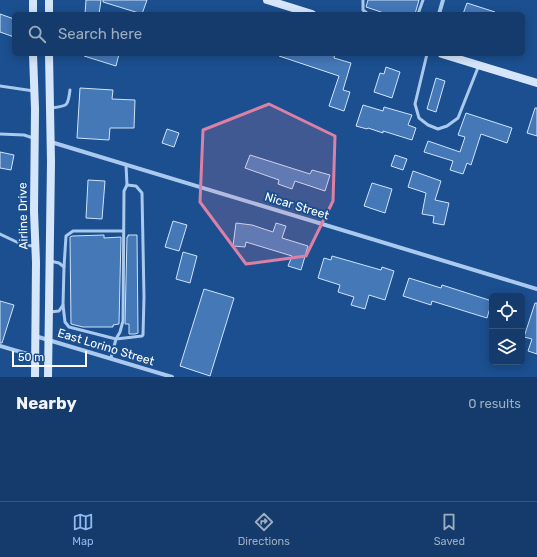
<!DOCTYPE html>
<style>
body{margin:0;font-family:Rubik,sans-serif;background:#1d4271;color:#f1f3f6}
.controls{position:absolute;right:12px;bottom:12px;display:grid;overflow:hidden;border-radius:6px;box-shadow:0 2px 10px #0003}
.controls button{width:36px;height:36px;display:grid;place-items:center;padding:0;border:0;border-bottom:1px solid #33557e;background:#143b6b;color:#f1f3f6;font:20px sans-serif}
.scale{position:absolute;left:12px;bottom:10px;width:75px;box-sizing:border-box;padding-left:4px;border:2px solid #fff;border-top:0;font-size:11px;line-height:14px;white-space:nowrap;color:#fff;-webkit-text-stroke:3px #1b4f8f;paint-order:stroke}
.list{margin:0;padding:0;list-style:none}
h2{display:flex;justify-content:space-between;align-items:center;height:52px;margin:0;padding:0 16px;font-size:17px}
h2 small{font-size:13px;font-weight:400;color:#9dadc1}
.icon{flex:none;width:22px;height:22px;fill:none;stroke:currentColor;stroke-width:2;stroke-linecap:round;stroke-linejoin:round}
.map{position:relative;flex:none;width:537px;height:377px;overflow:hidden}
.search{position:absolute;background:#143b6b;box-shadow:0 2px 10px #0003;left:12px;right:12px;top:12px;height:44px;display:flex;align-items:center;gap:10px;box-sizing:border-box;padding:0 14px;border-radius:6px;color:#9dadc1;font-size:15px}
.sheet{height:124px;background:#143b6b}
nav{display:flex;justify-content:space-around;align-items:center;box-sizing:border-box;height:56px;border-top:1px solid #33557e;background:#143b6b;font-size:11px;color:#9dadc1}
nav a{display:grid;justify-items:center;gap:2px}
nav .on{color:#90b9f0}
.map>svg:first-child{display:block}
</style>
<div class="map">
<svg width="537" height="377" viewBox="0 0 537 377">
<rect width="100%" height="100%" fill="#1b4f8f"/>
<g fill="#4478b7" stroke="#cfe3fa">
<path d="M86,0H101L99,14H85Z"/>
<path d="M103,0H147L142,14L103,2Z"/>
<path d="M368,0H419L415,14H387L366,7Z"/>
<path d="M467,3L495,12V14H463Z"/>
<path d="M0,14L14,19V37L0,32Z"/>
<path d="M84,54H119L116,66L84,56Z"/>
<path d="M279,54H335L334,58L351,63L343,90L350,92L344,111L329,106L339,76L279,56Z"/>
<path d="M386,67L400,72L392,98L374,92L380,73L384,74Z"/>
<path d="M436,78L445,81L436,112L427,109Z"/>
<path d="M80,88L113,90L112,99L135,100L134,128H110L109,140L77,138Z"/>
<path d="M363,105L383,111L384,107L412,115L408,125L416,128L412,140L383,131V133L368,128L367,129L356,126Z"/>
<path d="M535,108H537V136L527,133Z"/>
<path d="M466,113L512,128L507,143L481,134L471,165L467,163L463,174L450,170L453,161L424,152L428,141L460,152L465,137L458,135Z"/>
<path d="M167,129L179,133L174,147L162,143Z"/>
<path d="M0,152L14,155L11,170L0,168Z"/>
<path d="M250,155L310,174L312,170L330,175L325,191L295,181L292,189L278,184L279,180L245,168Z"/>
<path d="M395,155L407,159L403,170L391,166Z"/>
<path d="M413,171L441,181L435,200L449,203L444,225L433,223L434,216L422,214L426,193L408,187Z"/>
<path d="M88,180L105,181L102,219L86,218Z"/>
<path d="M372,183L392,189L385,213L364,206Z"/>
<path d="M173,221L187,225L179,251L165,247Z"/>
<path d="M236,223L252,225L273,232L276,223L286,226L282,238L308,246L301,270L288,266L292,256L246,242L245,247L233,246Z"/>
<path d="M104,235V238L121,237L119,324L113,325V327H83L71,324L70,237L72,236Z"/>
<path d="M128,235H137L138,333L135,334H129V324H125L127,237H128Z"/>
<path d="M183,252L197,256L190,283L176,279Z"/>
<path d="M332,256L381,270L382,267L394,271L385,300L369,295L365,309L351,305L354,297L338,292L340,285L318,278L324,258L331,260Z"/>
<path d="M409,278L441,288L442,285L492,301L487,318L432,301L431,305L403,296Z"/>
<path d="M204,289L234,298L210,376L180,366Z"/>
<path d="M0,301L14,305L2,343H0Z"/>
<path d="M535,303H537V354L528,351L532,339L524,337Z"/>
</g>
<g fill="none" stroke-linecap="round" stroke-linejoin="round">
<g stroke="#a9c9ee" stroke-width="3">
<path d="M363,0V10L368,14"/>
<path d="M418,14L423,0"/>
<path d="M427,54L415,104L419,118L428,125L438,129L447,126L458,118L479,65"/>
<path d="M0,86L34,91"/>
<path d="M52,108C68,106 68,106 70,90"/>
<path d="M0,134L24,135L33,138"/>
<path d="M0,234L23,245L34,246"/>
<path d="M50,261L59,263L64,267L63,305L59,311L50,312"/>
<path d="M64,267L66,236L73,231H123"/>
<path d="M63,305L65,322L69,327L116,339L120,332L123,321L124,191L127,185L126,165"/>
<path d="M111,358L116,339L142,336L143,335L144,297L142,193L136,186L127,185"/>
</g>
<g stroke="#a9c9ee" stroke-width="4">
<path d="M439,14L443,0"/>
<path d="M51,142L537,289"/>
<path d="M35,336L172,377"/>
<path d="M0,346L48,360"/>
</g>
<g stroke="#d6e6fa" stroke-width="8">
<path d="M33,0V14"/>
<path d="M49,0V14"/>
<path d="M267,0L312,14"/>
<path d="M33,54L35,109L34,211L36,262L35,377"/>
<path d="M442,54L537,83"/>
<path d="M48,377L51,162L49,54"/>
</g>
</g>
<path fill="#dd80a5" fill-opacity="0.2" stroke="#dd80a5" stroke-width="3" stroke-linejoin="round" d="M269,104L335,136L333,201L306,256L246,264L200,202L203,130Z"/>
<g text-anchor="middle" stroke-width="4" stroke-linejoin="round" paint-order="stroke">
<g font-size="12" fill="#fff" stroke="#1b4f8f">
<text transform="translate(297 206) rotate(17)" y="4">Nicar Street</text>
<text transform="translate(23 216) rotate(-91)" y="4">Airline Drive</text>
<text transform="translate(106 347) rotate(17)" y="4">East Lorino Street</text>
</g>
</g>
</svg>
<div class="controls">
<button><svg class="icon" aria-label="locate" viewBox="0 0 24 24"><circle cx="12" cy="12" r="6"/><path d="M12 2v4M12 18v4M2 12h4M18 12h4"/></svg></button>
<button><svg class="icon" aria-label="layers" viewBox="0 0 24 24"><path d="M12 4l9 5-9 5-9-5zM3 14l9 5 9-5"/></svg></button>
</div>
<div class="scale">50 m</div>
<div class="search"><svg class="icon" aria-label="search" viewBox="0 0 24 24"><circle cx="10" cy="10" r="6"/><path d="M15 15l6 6"/></svg>Search here</div>
</div>
<section class="sheet">
<h2>Nearby<small>0 results</small></h2>
<ul class="list">
</ul>
</section>
<nav>
<a class="on"><svg class="icon" aria-label="map" viewBox="0 0 24 24"><path d="M3 6l6-2 6 2 6-2v14l-6 2-6-2-6 2zM9 4v14M15 6v14"/></svg>Map</a>
<a><svg class="icon" aria-label="directions" viewBox="0 0 24 24"><path d="M12 3l9 9-9 9-9-9zM9 14v-3h6M13 9l2 2-2 2"/></svg>Directions</a>
<a><svg class="icon" aria-label="saved" viewBox="0 0 24 24"><path d="M7 4h10v16l-5-4-5 4z"/></svg>Saved</a>
</nav>
